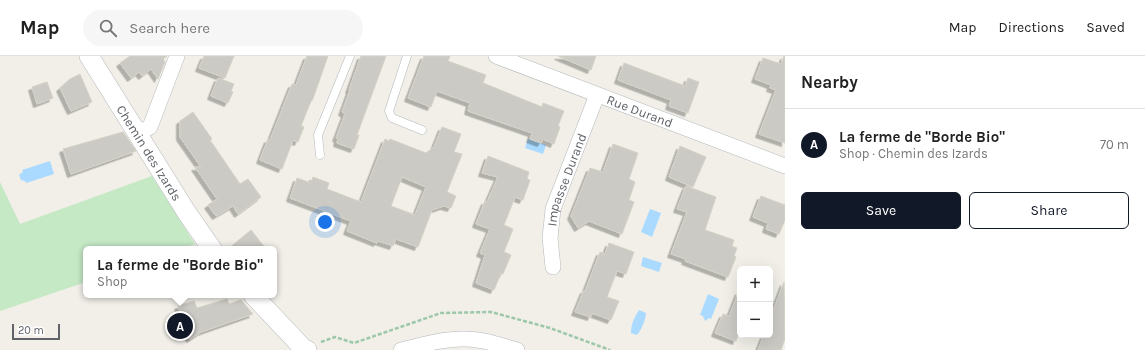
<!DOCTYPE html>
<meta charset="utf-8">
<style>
body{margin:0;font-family:Karla,sans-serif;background:#f6f6f6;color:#222}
.controls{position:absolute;right:12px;bottom:12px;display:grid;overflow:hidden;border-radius:6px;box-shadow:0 4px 16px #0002}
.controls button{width:36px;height:36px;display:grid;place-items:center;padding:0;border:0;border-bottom:1px solid #e0e0e0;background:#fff;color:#222;font:20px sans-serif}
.scale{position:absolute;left:12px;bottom:10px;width:48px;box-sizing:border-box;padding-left:4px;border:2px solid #5f6368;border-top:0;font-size:11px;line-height:14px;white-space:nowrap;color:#5f6368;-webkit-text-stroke:3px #fff;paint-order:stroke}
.you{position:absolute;left:325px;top:166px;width:14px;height:14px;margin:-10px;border:3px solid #fff;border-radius:50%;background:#1a73e8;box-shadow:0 0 0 6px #1a73e833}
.badge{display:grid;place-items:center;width:26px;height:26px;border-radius:50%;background:#111827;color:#fff;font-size:13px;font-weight:700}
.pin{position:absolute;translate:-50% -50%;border:2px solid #fff;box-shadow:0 1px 4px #0006}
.popup{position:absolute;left:83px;top:190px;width:194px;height:52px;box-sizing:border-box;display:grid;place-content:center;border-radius:6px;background:#fff;filter:drop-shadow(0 1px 3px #0005);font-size:13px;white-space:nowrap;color:#767676}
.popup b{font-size:15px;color:#222}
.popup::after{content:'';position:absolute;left:50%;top:100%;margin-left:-8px;border:8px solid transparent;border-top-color:#fff}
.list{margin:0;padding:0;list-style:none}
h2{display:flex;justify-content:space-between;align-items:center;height:52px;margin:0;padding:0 16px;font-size:17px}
h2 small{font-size:13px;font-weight:400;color:#767676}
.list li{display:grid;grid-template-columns:26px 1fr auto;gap:12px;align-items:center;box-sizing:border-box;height:72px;padding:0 16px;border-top:1px solid #e0e0e0}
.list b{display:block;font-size:15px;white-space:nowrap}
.list p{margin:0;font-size:13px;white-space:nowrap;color:#767676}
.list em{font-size:13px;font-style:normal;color:#767676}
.actions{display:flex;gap:8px;padding:12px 16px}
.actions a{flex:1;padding:9px 0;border:1px solid #111827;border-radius:6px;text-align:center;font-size:14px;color:#111827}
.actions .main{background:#111827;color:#fff}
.icon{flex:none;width:22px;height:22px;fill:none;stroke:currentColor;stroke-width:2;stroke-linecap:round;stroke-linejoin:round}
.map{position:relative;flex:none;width:785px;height:294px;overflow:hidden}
header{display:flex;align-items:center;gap:24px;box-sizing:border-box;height:56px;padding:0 20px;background:#fff;border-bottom:1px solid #e0e0e0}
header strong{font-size:19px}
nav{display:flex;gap:22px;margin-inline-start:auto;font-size:14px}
.search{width:280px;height:36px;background:#f6f6f6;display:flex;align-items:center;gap:10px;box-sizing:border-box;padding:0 14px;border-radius:22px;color:#767676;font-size:15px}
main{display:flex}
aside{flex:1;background:#fff}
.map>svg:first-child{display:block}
</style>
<header>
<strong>Map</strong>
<div class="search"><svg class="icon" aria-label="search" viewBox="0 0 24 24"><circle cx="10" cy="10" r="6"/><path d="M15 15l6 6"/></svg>Search here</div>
<nav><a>Map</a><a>Directions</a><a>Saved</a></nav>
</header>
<main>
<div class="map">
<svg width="785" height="294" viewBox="0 0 785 294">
<defs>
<filter id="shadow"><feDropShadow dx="-3.5" dy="3.5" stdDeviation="0" flood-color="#0004"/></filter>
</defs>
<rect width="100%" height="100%" fill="#f1efe8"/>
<path fill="#c5e8c5" d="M152,120L195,188L181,193H86V226L0,255V126L20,168Z"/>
<g fill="#aadaff">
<path d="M528,83L546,89L543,98L525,92Z"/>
<path d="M50,105L54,118L26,127L25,125L21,124L19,119L23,116L22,114Z"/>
<path d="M650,153L661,157L652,181L641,176Z"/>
<path d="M643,201L662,207L659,216L641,210Z"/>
<path d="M708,238L719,243L711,263L709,262L705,265L703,260L700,259Z"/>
<path d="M639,254L646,257C645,266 642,272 637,279L631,277C631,268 634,262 639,254Z"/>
</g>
<g fill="#cccac5" stroke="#d6d1c6" fill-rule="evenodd" filter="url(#shadow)">
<path d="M130,0H167L163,3L165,6L158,23L151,13L142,20L139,16L131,22L120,7Z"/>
<path d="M204,0H234L225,22L199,12Z"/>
<path d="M307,0H328L315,37L312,45H311L301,70L304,71L298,86L293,84L282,113L260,104L268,83L270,84L292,28L296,29Z"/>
<path d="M361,0H386L357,79H359L354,93L337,87L338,83L336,82L345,58L342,56L350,34H349Z"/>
<path d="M424,0H450L448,5L486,19L483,27L542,51L543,47L564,55L558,70L560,71L554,88L543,83L541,87L530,83L532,77L468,55L470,47L437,35L431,51L408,42Z"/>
<path d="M558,0H596L591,14Z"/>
<path d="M784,0H785V87L759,78L776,34L770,32L771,29L755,23L763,2L781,8Z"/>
<path d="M624,7L685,30L688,22L699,26L688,57L669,50L671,44L618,24Z"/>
<path d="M80,18L92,46L71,55L60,32L70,23Z"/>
<path d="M218,22L234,28L231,35L233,36L228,47L211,40Z"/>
<path d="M47,26L53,42L37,48L32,31Z"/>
<path d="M193,56L212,83L210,84L240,128L248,123L261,141L238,158L233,150L216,160L208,149L217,143L195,111H201L180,81V65Z"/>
<path d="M442,71L461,78L454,96L462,98L447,136L456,140L451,152L444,150L432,154L418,191L396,183L393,190L378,185L377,187L347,175L351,165L290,142L297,122L311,127L313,121L329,127L327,133L361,146L385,83L389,85L390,83L426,97L434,91ZM402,121L426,131L415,159L391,150Z"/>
<path d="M123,76L136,95L71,118L63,93Z"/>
<path d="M613,88L638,97L629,123L635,126L629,144L634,146L622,178L589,165L578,172L571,160L590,112L603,116Z"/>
<path d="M680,90L706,101L693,131L669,121Z"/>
<path d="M488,100L529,116L527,123L530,124L523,144L515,141L504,169L513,173L504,196L511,199L503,218L501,217L494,234L476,227L485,199L480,197L490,173L476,168L485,145L487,146L498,121L482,117Z"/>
<path d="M686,130L716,141L705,174L734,184L732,190L737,192L734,200L736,201L728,221L685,205L686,203L671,198L687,156L677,153Z"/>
<path d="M761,140L785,149V164L779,178L766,173L768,167L753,161Z"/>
<path d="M251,174L266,193H228Z"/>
<path d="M609,187L634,196L626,218L617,215L607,241L619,245L611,264L592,257L591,261L575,256L584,234L585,235L600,196L605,198Z"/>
<path d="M784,226L785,283L781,294H758L764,279H770V263Z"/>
<path d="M739,235L740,274L736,285L715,277L723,258L729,260Z"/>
<path d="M227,243L229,248L241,244L253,258L201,276L190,283L178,250L194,245L197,252Z"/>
</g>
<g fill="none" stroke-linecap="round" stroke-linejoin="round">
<defs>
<g id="service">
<path d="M407,0L389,55L392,62L422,74"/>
<path d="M320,99L318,79L350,0"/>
</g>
<g id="minor">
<path id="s1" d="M496,0L785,110"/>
<path d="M137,77L150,71L177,0"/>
<path id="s2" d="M553,211L550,182L553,153L597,39"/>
<path d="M401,294C421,289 446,282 466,283C483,283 500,289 517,294"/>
</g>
<g id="tertiary">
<path id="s3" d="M89,0L187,157L212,193"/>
<path d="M253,239L303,292L307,294"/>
</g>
</defs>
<use href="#service" stroke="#b5b8bc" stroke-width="9"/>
<use href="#minor" stroke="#b5b8bc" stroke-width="16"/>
<use href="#tertiary" stroke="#b5b8bc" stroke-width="20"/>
<path stroke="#9cc7a9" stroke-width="2.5" stroke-dasharray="4 2" stroke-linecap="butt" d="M321,286L335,281L354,287L441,257L491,256L550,272L610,294"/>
<use href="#service" stroke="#fff" stroke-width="8"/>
<use href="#minor" stroke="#fff" stroke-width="15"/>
<use href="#tertiary" stroke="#fff" stroke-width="19"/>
</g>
<g text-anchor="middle" stroke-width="3" stroke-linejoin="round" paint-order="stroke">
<g font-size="13" fill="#5f6368" stroke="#fff">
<text dy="5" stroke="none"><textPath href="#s1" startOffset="154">Rue Durand</textPath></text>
<text dy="5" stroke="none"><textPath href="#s3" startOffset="114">Chemin des Izards</textPath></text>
<text dy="5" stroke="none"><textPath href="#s2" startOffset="90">Impasse Durand</textPath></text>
</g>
</g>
</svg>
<div class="controls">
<button>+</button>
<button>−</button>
</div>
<div class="scale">20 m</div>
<div class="you"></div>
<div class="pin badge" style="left:180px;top:270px">A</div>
<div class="popup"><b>La ferme de &quot;Borde Bio&quot;</b>Shop</div>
</div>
<aside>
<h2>Nearby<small></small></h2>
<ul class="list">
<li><span class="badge">A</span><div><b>La ferme de &quot;Borde Bio&quot;</b><p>Shop · Chemin des Izards</p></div><em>70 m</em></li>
</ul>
<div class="actions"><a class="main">Save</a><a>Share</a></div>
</aside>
</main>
